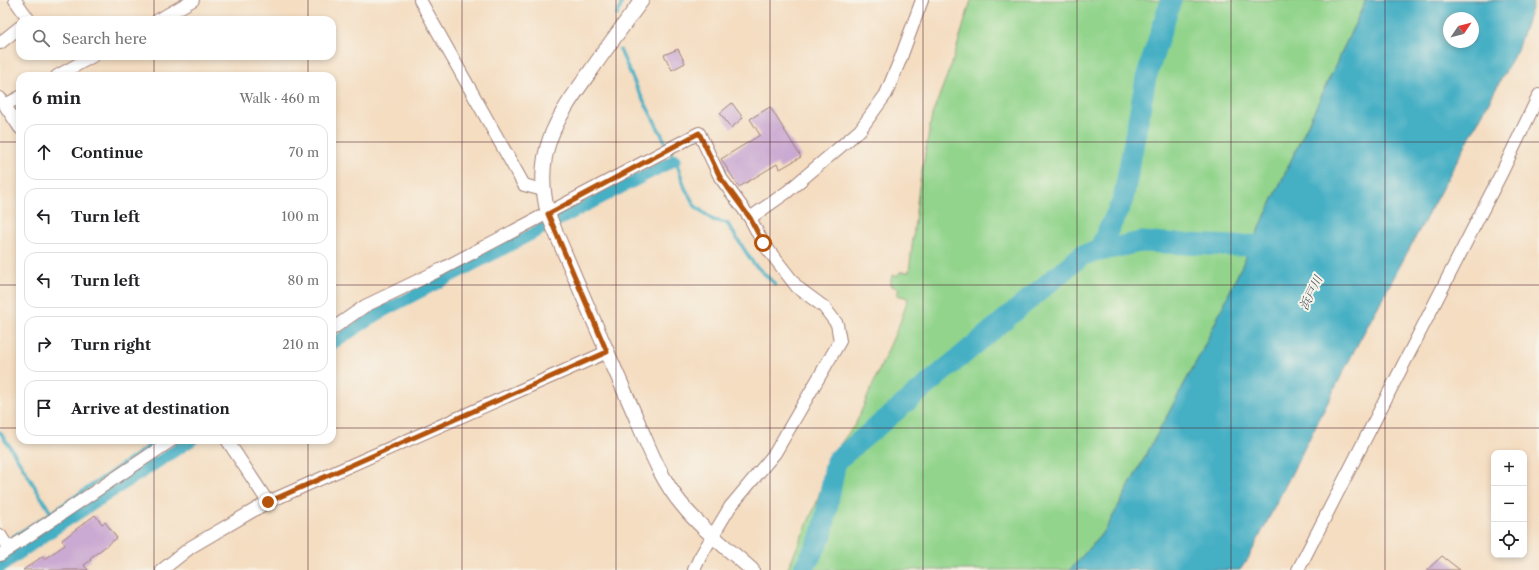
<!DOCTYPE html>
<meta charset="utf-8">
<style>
body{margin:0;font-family:"Libre Caslon Text","Noto Serif JP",serif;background:#f2f2f2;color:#202124}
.controls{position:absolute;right:12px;bottom:12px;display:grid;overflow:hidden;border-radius:8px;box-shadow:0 2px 6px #0003}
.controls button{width:36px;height:36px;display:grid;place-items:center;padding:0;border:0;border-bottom:1px solid #e0e0e0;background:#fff;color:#202124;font:20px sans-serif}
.compass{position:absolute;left:1443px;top:12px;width:36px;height:36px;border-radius:50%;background:#fff;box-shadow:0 2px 6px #0003;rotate:55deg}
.stop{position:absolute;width:12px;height:12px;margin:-9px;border:3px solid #b45309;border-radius:50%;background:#fff}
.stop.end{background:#b45309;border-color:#fff;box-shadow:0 1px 4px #0008}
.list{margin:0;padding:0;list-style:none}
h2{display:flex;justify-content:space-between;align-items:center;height:52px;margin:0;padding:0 16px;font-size:17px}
h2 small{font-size:13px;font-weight:400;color:#757577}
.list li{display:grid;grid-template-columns:26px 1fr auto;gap:12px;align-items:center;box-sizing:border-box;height:56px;margin:0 8px 8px;padding:0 8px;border:1px solid #e0e0e0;border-radius:12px}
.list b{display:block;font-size:15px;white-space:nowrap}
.list em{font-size:13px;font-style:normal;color:#757577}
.icon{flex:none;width:22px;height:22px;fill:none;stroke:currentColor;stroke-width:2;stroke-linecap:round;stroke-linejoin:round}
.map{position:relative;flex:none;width:1539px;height:570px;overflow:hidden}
.search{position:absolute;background:#fff;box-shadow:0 2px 6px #0003;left:16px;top:16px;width:320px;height:44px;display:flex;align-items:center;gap:10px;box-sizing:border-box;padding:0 14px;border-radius:12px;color:#757577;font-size:15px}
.panel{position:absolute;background:#fff;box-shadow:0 2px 6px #0003;left:16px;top:72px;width:320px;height:372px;border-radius:12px}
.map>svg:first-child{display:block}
</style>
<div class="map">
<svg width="1539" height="570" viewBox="0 0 1539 570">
<rect width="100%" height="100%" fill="#f7f3e8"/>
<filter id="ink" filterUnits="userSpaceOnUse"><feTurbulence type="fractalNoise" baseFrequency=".025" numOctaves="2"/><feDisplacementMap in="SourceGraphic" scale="8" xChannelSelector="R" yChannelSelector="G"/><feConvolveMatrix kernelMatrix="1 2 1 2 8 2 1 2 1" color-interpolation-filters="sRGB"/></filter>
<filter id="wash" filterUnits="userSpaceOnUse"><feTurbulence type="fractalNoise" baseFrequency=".012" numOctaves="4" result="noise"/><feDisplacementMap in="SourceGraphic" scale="16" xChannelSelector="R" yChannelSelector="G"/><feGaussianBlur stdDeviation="0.9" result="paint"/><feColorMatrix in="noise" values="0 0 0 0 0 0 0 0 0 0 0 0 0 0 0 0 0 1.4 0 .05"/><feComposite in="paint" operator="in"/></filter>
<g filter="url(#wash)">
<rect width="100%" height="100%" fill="#f4ddc1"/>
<path fill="#92d48c" stroke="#6e7a5c" d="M971,0H1366L1202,351L1106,529L1070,570H787L816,504L830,458L856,423L901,320L908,298L897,295L899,289L890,285L892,275L897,276L900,272H909L919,187L932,115L954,57Z"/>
<path fill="#45afc4" stroke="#486778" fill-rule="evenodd" d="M1366,0H1534L1517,50L1355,349L1248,559L1240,570H1070L1106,529L1202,351ZM1449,18H1473V42H1449Z"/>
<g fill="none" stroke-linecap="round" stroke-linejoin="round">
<g stroke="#45afc4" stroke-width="3.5">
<path d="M617,15L623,0"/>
<path d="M620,50L637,88L677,164L685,188L695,206L713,220L727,223L753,263L775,284"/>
<path d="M0,432C18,458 34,486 51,513"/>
<path d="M6,541L51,513L158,440"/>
</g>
<g stroke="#45afc4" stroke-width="12">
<path d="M332,344L384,311L675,160"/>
<path d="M0,567L56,528L192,440"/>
</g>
<g stroke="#45afc4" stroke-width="21">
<path d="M1098,251L1123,200L1146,78L1171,0"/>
<path d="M803,570L822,535L836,461L1082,255L1140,242L1233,246L1279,244"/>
</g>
</g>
<g id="blocks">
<g fill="#caa9d2">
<path d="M678,49L685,63L672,70L664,55Z"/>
<path d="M732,103L743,118L731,128L720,113Z"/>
<path d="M770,107L801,157L780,169L777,164L739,187L721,159L760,135L750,119Z"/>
<path d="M95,515L102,524L105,522L117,538L90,558L91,560L84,565L88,570H23L43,556L44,559L65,545L62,540Z"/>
<path d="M1442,556L1460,570H1427Z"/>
</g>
</g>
</g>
<g filter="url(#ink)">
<use href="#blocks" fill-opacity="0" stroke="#9f7e76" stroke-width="1"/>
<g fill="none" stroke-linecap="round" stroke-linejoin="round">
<defs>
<g id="minor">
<path d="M15,0L29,20"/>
<path d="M420,0L524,185L543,190"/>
<path d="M158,20L193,0"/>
<path d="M0,43L20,27"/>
<path d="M57,76L93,56"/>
<path d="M0,98L20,128"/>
<path d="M5,105L20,97"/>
<path d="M750,218L787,192L860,130L886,94L900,60L922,0"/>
<path d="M332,329L365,306L442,269L699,133L720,177L750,218L763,243L797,287L824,307L837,324L840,341L775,453L730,507L700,557L694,570"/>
<path d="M227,440L268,502"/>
<path d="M0,535L9,549"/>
<path d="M0,555L172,440"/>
<path d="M162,570L191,547L268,502L607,352"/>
<path d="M1298,570L1502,172L1539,95"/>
</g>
<path id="tertiary" d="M642,0C625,23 608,46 592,69C557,118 532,151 548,214C575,278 603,343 631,406C646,440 659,478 683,506C702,530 729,549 752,570"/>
</defs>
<use href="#minor" stroke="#9f7e76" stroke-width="14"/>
<use href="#tertiary" stroke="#9f7e76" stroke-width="16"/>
<use href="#minor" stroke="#fff" stroke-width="12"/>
<use href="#tertiary" stroke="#fff" stroke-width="14"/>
</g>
</g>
<g fill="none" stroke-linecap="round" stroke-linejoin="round" filter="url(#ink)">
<path stroke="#b45309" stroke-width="5" d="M268,502L607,352L548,214L699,133L720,177L750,218L763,243"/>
</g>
<path fill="none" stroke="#4a1f2b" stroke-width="1" stroke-opacity="0.55" d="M154,0V20M308,0V20M462,0V570M616,0V570M770,0V570M923,0V570M1077,0V570M1231,0V570M1385,0V570M154,56V76M308,56V76M0,142H20M332,142H1539M0,285H20M332,285H1539M0,428H20M332,428H1539M154,440V570M308,440V570"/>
<g text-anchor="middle" stroke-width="4" stroke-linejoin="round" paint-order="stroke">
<g font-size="12" font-style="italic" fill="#485968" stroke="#f7f3e8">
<text transform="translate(1311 293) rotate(-64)" y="4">浜戸川</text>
</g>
</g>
</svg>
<div class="controls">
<button>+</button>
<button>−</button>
<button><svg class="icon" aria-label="locate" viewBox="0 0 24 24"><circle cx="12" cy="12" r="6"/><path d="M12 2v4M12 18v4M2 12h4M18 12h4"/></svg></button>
</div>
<svg class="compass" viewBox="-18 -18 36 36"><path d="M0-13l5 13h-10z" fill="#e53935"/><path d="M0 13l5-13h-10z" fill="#757577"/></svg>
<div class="stop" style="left:763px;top:243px"></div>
<div class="stop end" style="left:268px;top:502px"></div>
<div class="search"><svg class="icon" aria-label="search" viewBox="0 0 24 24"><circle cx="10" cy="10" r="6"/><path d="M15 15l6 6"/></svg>Search here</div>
<section class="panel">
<h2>6 min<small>Walk · 460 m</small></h2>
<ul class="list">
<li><svg class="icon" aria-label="ahead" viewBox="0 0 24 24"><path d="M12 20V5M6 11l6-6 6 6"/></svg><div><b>Continue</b></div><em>70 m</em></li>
<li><svg class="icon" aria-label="left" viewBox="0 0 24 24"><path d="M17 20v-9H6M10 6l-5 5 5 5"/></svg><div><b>Turn left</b></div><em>100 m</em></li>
<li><svg class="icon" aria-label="left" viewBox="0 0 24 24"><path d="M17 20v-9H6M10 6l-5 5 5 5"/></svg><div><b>Turn left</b></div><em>80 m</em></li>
<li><svg class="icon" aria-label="right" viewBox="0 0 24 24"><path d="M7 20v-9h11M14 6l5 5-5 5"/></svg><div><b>Turn right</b></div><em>210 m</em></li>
<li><svg class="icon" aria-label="arrive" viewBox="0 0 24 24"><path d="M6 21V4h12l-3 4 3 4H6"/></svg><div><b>Arrive at destination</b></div></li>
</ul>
</section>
</div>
